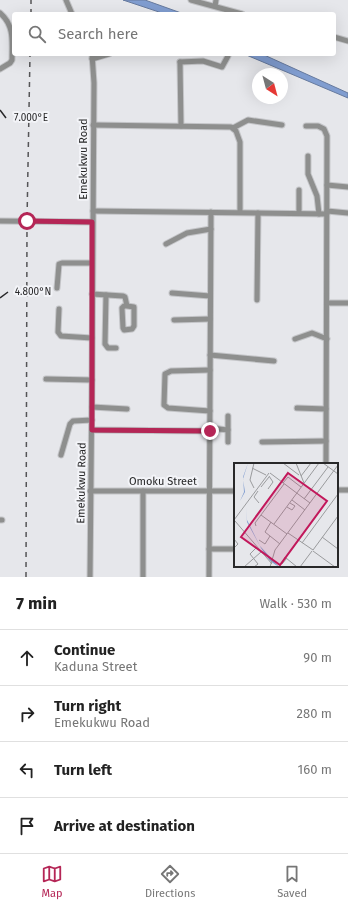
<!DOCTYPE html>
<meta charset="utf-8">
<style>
body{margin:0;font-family:"Fira Sans",sans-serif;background:#f6f6f6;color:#222}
.compass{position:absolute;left:252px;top:68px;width:36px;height:36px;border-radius:50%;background:#fff;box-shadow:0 4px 16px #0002;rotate:144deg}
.stop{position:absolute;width:12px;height:12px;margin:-9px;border:3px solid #b52656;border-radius:50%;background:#fff}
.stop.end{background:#b52656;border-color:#fff;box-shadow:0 1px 4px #0008}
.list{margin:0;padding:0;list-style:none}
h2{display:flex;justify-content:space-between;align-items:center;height:52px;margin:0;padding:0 16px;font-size:17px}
h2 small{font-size:13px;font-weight:400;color:#767676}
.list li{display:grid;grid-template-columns:26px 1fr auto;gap:12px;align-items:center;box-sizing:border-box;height:56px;padding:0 16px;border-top:1px solid #e0e0e0}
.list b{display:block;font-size:15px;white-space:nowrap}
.list p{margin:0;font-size:13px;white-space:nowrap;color:#767676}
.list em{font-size:13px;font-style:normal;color:#767676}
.icon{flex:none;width:22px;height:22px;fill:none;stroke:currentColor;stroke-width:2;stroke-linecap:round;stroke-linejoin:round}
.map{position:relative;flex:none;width:348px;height:577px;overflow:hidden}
.search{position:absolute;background:#fff;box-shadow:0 4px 16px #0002;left:12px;right:12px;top:12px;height:44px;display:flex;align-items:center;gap:10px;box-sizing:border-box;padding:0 14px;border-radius:4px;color:#767676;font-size:15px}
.sheet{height:276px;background:#fff}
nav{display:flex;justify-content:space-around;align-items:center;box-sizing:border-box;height:56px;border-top:1px solid #e0e0e0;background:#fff;font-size:11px;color:#767676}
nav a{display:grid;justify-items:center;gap:2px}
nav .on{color:#b52656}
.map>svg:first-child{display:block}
</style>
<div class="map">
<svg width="348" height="577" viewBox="0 0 348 577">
<rect width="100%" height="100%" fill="#e6e7eb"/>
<g fill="#809dd0" stroke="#667a9e">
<path d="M123,0H145L184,14H165Z"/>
<path d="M244,54H262L348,93V98Z"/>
</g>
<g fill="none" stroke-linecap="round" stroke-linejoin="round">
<defs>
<g id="minor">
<path d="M66,0L72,14"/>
<path d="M191,0L242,14"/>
<path d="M215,6L216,0"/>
<path d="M0,13C15,26 12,42 12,60L10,63L0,69"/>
<path d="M334,37L348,41"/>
<path d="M92,59L109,54"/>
<path d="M180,62L181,126"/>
<path d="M180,62L203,61L222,67L228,56"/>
<path d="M93,125L231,127L236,131L240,142V212"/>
<path d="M306,126H318L324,129L327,136L326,464"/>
<path d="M233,128L248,120L282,125"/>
<path d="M308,156V174L317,196L319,214"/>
<path d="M327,185L348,187"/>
<path d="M299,190V213"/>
<path d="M93,211L327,214"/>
<path d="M327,211L348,213"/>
<path d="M0,221L92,222"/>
<path d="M166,244L187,233L211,229"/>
<path d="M57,288L59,264L62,263H92"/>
<path d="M172,293L210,296"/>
<path d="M92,294L123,296L125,297L127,306L134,307V326L132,329L124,330L123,328L122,308L124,306H127"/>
<path d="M106,295L105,344L108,348H116"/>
<path d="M257,300L258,213"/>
<path d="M327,303H348"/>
<path d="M59,309L58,332L61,336L92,338"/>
<path d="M174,320L210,319"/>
<path d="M295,339L312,333L327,339"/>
<path d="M210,355L274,361"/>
<path d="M46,379L92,380"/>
<path d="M92,407L127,409"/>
<path d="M297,408L326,409"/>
<path d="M210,411L168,408L164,405L165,374L171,371L210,370"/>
<path d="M210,428L228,430"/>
<path d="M92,430L210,431"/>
<path d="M228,442V416"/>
<path d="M262,442L326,441"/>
<path d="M61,455L70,424L73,421L92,420"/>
<path d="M337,490H348"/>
<path d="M90,491H235"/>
<path d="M0,520H2"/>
<path d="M209,549H235"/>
<path d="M90,577L92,380L94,83L92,54"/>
<path d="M143,577V491"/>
<path d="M209,577L211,212"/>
</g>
</defs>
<use href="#minor" stroke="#c4c5c8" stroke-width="7"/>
<use href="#minor" stroke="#8e8f8e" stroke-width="5"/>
<g stroke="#555557" stroke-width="1.5" stroke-dasharray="5 5" stroke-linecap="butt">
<path d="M31,14V0"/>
<path d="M26,577L27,221L30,54"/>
</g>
</g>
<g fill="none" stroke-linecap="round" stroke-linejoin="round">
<path stroke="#b52656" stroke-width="5" d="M27,221L92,222V430L210,431"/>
</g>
<path fill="none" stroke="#282829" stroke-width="1.5" d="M0,110L6,118M0,298L8,292"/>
<g text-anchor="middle" stroke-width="4" stroke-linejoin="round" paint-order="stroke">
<g font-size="11" fill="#282829" stroke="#f3f4f8">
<text transform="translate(83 159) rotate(-90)" y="4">Emekukwu Road</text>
<text x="163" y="485">Omoku Street</text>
<text transform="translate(81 483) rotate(-89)" y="4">Emekukwu Road</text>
</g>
</g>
<g transform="translate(234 463)">
<rect width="104" height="104" fill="#e6e7eb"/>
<path d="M14,0L9,16L11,29L6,38L12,44L13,57L26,83L45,104L36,98L27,85L13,59L12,44L6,38L10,29L9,14Z" fill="#809dd0"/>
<path fill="none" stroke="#9a9b9d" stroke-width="1" d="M49,0L65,12M62,0L70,20M89,0L104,11M18,5L32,12M36,10L76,40M67,13L77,0M49,20L54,14L67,24M27,24L35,14M20,25L16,17L20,0M34,26L39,19L35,13M24,28L20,34L25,40M70,36L94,4M58,37L71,47M53,44L58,47L61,43L56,40M27,52L53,71M0,57L35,10M1,58L38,101M37,59L31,69L46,81M40,61L85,0M22,63L21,60L50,21M54,70L79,87M88,74L104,86M0,76L4,81L0,85M25,77L31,81L36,73M68,80L104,31M79,87L104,53M79,88L101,104M53,95L48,101L51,94L52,95L63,104M10,104L27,89M20,104L24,101L16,91L23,84M36,104L41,87L104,2M66,104L78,88"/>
<path fill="#c2185b" fill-opacity="0.15" stroke="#c2185b" stroke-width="2" d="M54,10L93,38L46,102L7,74Z"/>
<rect width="104" height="104" fill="none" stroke="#282829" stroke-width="2"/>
</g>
<g font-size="10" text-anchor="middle" fill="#282829" stroke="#f3f4f8" stroke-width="4" stroke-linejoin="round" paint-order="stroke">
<text x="31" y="121">7.000°E</text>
<text x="33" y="295">4.800°N</text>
</g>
</svg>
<svg class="compass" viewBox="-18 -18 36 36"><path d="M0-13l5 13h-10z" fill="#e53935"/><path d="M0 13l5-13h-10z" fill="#767676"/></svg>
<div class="stop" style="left:27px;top:221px"></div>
<div class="stop end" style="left:210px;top:431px"></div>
<div class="search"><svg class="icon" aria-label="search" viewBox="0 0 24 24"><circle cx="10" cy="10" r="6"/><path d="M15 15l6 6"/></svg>Search here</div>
</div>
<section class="sheet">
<h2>7 min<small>Walk · 530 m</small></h2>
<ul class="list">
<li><svg class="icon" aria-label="ahead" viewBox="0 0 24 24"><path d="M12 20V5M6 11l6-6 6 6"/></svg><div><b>Continue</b><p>Kaduna Street</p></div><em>90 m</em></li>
<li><svg class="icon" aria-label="right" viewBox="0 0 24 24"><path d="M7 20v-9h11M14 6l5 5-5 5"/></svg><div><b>Turn right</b><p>Emekukwu Road</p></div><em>280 m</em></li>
<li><svg class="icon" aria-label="left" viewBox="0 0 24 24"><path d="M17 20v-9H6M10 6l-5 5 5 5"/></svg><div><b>Turn left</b></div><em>160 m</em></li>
<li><svg class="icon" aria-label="arrive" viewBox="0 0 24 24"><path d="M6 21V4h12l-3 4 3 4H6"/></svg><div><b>Arrive at destination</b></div></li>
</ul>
</section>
<nav>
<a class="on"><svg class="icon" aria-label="map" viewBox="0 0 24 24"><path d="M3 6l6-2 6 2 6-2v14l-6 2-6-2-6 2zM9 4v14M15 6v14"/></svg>Map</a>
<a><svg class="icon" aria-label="directions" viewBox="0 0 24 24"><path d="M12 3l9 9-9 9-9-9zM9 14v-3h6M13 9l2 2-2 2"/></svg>Directions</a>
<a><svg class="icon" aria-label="saved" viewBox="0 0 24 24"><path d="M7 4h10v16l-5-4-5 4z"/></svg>Saved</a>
</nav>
